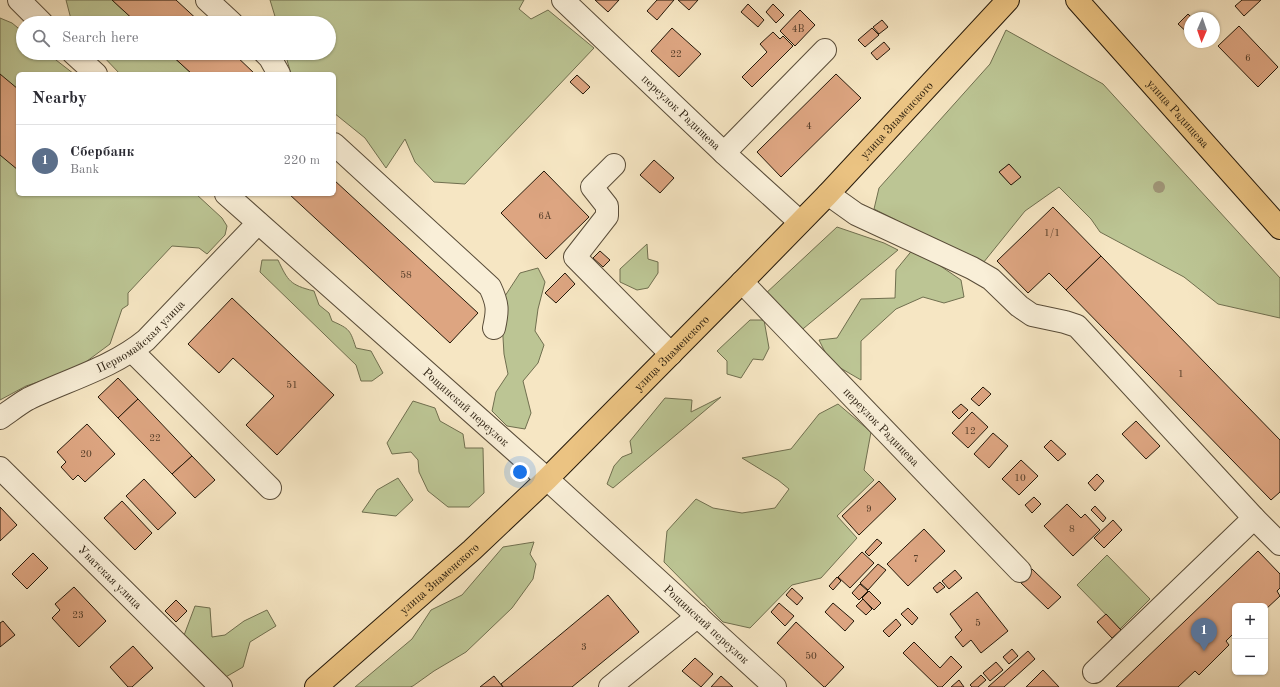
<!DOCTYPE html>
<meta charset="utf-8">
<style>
body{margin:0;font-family:"Old Standard TT",serif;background:#f2f2f3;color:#2b2b33}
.controls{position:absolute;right:12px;bottom:12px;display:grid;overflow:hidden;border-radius:6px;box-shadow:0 1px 3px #0004}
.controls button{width:36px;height:36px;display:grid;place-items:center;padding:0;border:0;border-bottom:1px solid #e1e1e2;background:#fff;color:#2b2b33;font:20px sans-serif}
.compass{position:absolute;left:1184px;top:12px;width:36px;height:36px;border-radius:50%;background:#fff;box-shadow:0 1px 3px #0004;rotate:182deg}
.you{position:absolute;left:520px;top:472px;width:14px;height:14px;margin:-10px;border:3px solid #fff;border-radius:50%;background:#1a73e8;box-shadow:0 0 0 6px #1a73e833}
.badge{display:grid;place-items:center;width:26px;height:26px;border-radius:50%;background:#8f2418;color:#fff;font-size:13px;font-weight:700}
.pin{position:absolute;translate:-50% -33px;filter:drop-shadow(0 1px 2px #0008)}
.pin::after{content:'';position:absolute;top:21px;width:14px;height:12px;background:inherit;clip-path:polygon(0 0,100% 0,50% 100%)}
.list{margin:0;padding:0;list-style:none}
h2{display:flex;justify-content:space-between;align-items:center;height:52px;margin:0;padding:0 16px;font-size:17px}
h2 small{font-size:13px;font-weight:400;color:#7c7c81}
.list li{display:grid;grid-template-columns:26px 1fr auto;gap:12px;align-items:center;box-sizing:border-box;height:72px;padding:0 16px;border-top:1px solid #e1e1e2}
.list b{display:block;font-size:15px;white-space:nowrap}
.list p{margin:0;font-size:13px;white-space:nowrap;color:#7c7c81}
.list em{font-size:13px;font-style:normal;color:#7c7c81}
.icon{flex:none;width:22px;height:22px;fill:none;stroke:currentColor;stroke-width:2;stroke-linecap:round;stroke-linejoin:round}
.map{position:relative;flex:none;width:1280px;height:687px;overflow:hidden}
.search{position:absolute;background:#fff;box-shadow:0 1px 3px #0004;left:16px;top:16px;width:320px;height:44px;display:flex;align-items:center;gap:10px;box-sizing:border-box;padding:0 14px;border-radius:22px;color:#7c7c81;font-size:15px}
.panel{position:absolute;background:#fff;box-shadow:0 1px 3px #0004;left:16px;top:72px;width:320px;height:124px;border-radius:6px}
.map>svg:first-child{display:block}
</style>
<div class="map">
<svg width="1280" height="687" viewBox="0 0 1280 687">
<rect width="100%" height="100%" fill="#f6e6c3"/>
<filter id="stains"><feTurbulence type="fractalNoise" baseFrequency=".005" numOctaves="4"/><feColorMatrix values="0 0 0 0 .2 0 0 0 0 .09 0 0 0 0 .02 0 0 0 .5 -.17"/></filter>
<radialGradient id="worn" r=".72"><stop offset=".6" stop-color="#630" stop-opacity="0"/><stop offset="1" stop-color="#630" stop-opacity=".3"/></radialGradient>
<g fill="#bcc594" stroke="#706f4f" fill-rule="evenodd">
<path d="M66,0H112L137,23H72Z"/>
<path d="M270,0H524L519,9L531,19L548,10L594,48L465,184L434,182L415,162L405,139L386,168L365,138L334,113V74H291L285,53H329V23H277Z"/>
<path d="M0,18L12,23L23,32V53H47L74,74H18V194H196L222,218L227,226L225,235L207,254L199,248L172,246L128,293V305L122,309L110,344L75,370L26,386L0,400Z"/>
<path d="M1006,30L1103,84L1280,278V318L1218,304L1184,277L1100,232L1091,219L1059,187L1025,211L979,268L922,237L894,219L874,209L879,188L990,64ZM1009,164L1020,177L1011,185L999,172Z"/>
<path d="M100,53H169L192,74H120Z"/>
<path d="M837,227L884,243L898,250L798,333L764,295Z"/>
<path d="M647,244L648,259L658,262V273L648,288L637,290L620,282V269Z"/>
<path d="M914,248L961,280L964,297L944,303L923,297L896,309L861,341V380L830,362L819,340L837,338L861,299L895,298L896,270Z"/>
<path d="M262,260H278C288,281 290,285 314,291L319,305L329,313L332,321C350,329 350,330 356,348L371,351L383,373L372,381H361L356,365L260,272Z"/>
<path d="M538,268L545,282L538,309L535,331L544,345L538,363L523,381L531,413L525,429L507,426L492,411L496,392L508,374L504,354L502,321L505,296L520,273Z"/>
<path d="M750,320H764L769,348L763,360L753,359L741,378L727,374V361L717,351Z"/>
<path d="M721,397L613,488L607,484L614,466L622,457L632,453L630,441L665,398L692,400L691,412Z"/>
<path d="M413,401L435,408L440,421L463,434L465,448H483L484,493L469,507H448L428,491L419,472L418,460L411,452L392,454L387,443Z"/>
<path d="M838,404L871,432L864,470L874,480L837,516L857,538L821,578L792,585L750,628L723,622L664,562L667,531L696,499L713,508L742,513L775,508L789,489L778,480L742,458L791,449L819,414Z"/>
<path d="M398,478L413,500L396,516L362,512L377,490Z"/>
<path d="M534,542L530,554L536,564L533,579L512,608L466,652L434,671L413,686L410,687H355L412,639L431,610L462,595L503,547Z"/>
<path d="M1107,555L1150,599L1120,629L1077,585Z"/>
<path d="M195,606L210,608L212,637L225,635L244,621L267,610L276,626L250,642L243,667L224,678L183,638Z"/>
</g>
<g fill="#dda581" stroke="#25190a">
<path d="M112,0H176L201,23H137Z"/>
<path d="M595,0H619L608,12Z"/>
<path d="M657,0H674L657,20L647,11Z"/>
<path d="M678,0H698L689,10Z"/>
<path d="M1242,0H1261L1244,16L1235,6Z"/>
<path d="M748,4L764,20L758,27L741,12Z"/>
<path d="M773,4L784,15L776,23L766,12Z"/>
<path d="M800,10L815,25L795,46L780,31Z"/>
<path d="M1188,14L1192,18H1190V35L1178,24Z"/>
<path d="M882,20L888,27L879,34L873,27Z"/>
<path d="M1239,26L1278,67L1258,87L1218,46Z"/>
<path d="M672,28L701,54L679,77L651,51Z"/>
<path d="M872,28L879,35L865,47L858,40Z"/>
<path d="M773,32L780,39L783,36L793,46L752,87L742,77L767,52L760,44Z"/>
<path d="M884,42L890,49L877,60L871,53Z"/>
<path d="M169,53H233L255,74H192Z"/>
<path d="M0,74L18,89V170L0,155Z"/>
<path d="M836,74L861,98L781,177L757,152Z"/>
<path d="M577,75L590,87L583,94L570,82Z"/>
<path d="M654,160L674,178L660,193L640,175Z"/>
<path d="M1009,164L1021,177L1011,185L999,172Z"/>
<path d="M544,171L589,217L546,259L501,213Z"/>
<path d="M334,180L478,313L450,343L289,194H334Z"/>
<path d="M1053,207L1101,256L1066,290L1049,273L1028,293L997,261Z"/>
<path d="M600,251L610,260L603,267L593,258Z"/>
<path d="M1101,256L1280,440V492L1271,500L1066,290Z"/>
<path d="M565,273L575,284L556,303L545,293Z"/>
<path d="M232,298L334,395L277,455L246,425L274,396L233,358L219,373L188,344Z"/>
<path d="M118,378L138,399L118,418L98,397Z"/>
<path d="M983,387L991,394L979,406L971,399Z"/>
<path d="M138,399L192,456L172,474L118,418Z"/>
<path d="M961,404L968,410L959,419L952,412Z"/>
<path d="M972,412L988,427L968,448L952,433Z"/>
<path d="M1136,421L1160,446L1146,459L1122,434Z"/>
<path d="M87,424L115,454L85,482L78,475L73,480L61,467L66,462L57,452Z"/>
<path d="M993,433L1008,446L989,468L974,454Z"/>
<path d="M1051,440L1066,454L1058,461L1044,447Z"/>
<path d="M192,456L215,480L195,498L172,474Z"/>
<path d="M1021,460L1038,476L1019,495L1002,479Z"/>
<path d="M1097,474L1104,481L1095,491L1088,483Z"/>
<path d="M144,479L176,513L158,530L126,496Z"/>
<path d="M879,481L896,499L859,535L842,516Z"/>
<path d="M1034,497L1041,504L1032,513L1025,505Z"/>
<path d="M122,501L152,533L135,550L104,518Z"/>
<path d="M1067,504L1081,518L1085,514L1100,530L1073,556L1044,526Z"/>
<path d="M1095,506L1106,518L1103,522L1091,510Z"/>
<path d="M0,507L17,525L0,541Z"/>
<path d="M1113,520L1122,530L1104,548L1094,538Z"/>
<path d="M924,529L945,551L908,586L887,564Z"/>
<path d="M877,539L882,543L869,556L865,552Z"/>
<path d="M1258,551L1280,574V588L1277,591L1280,596L1265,610V606H1235V632L1226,641L1229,645L1199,675L1195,671L1178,687H1116Z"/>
<path d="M862,552L874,563L850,588L838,577Z"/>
<path d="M33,553L48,568L27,589L12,574Z"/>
<path d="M878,564L886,570L868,590L860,583Z"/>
<path d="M1032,569L1061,597L1048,609L1020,582Z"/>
<path d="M955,570L962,578L949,589L942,581Z"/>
<path d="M837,577L841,581L833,590L829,586Z"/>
<path d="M940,582L945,587L937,593L933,588Z"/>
<path d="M860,584L868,591L859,600L852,593Z"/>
<path d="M74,587L106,621L79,647L52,618L60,610L55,604Z"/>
<path d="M792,588L803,598L797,605L786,595Z"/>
<path d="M869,591L881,603L874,610L862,598Z"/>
<path d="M977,592L1008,631L981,653L971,640L963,647L955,637L962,630L950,614Z"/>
<path d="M608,595L639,632L572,687H503L501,684Z"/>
<path d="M863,599L872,609L866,615L856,606Z"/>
<path d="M176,600L187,611L176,622L165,611Z"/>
<path d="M779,603L794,616L785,626L771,612Z"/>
<path d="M833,603L854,621L845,631L825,612Z"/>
<path d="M908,608L918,618L912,625L901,614Z"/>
<path d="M1106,614L1121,630L1112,638L1097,622Z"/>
<path d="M896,619L901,625L889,637L883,631Z"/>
<path d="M3,621L15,635L0,647V623Z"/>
<path d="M796,622L844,667L825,687H824L777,643Z"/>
<path d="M914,642L940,668L951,656L962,667L942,687H938L903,653Z"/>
<path d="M133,646L153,668L132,687H128L110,667Z"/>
<path d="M1012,649L1018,656L1009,664L1003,657Z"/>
<path d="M1028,651L1035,659L1004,687H988Z"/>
<path d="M695,658L713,674L701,687L682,671Z"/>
<path d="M996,662L1003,670L990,681L983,673Z"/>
<path d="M1043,670L1059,687H1026Z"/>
<path d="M981,675L986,680L978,687H972L970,685Z"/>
<path d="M494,676L503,687H480Z"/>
<path d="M721,676L733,687H711Z"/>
<path d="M959,680L964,687H951Z"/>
</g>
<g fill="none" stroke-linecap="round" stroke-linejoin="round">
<defs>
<g id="minor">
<path d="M19,0L42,23"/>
<path d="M207,0L232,23"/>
<path id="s1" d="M563,0L724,153L800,222"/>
<path d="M73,53L96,74"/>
<path d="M265,53L270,58L279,74"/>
<path d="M334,144L490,287C498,304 498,310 494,328"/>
<path d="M724,153L825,50"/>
<path d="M614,165L592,187L607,206V216L575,257L671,354"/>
<path id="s2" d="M226,194L547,479L775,687"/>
<path d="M828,194L856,214L972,268L991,279L1019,306L1032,315L1065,322L1077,326L1254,518L1280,544"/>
<path id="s3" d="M742,282L1020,571"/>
<path d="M132,351L270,488"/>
<path id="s4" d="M0,418C9,412 19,404 28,399C67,380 112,368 146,340L258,223"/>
<path id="s5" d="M0,468L221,687"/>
<path d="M1094,672L1254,518"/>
<path d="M610,687L698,616"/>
</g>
<g id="major">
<path id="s6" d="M1077,0L1280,228"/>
<path id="s7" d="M316,687L472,550L547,479L742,282L828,194L1008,0"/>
</g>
</defs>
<use href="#minor" stroke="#594c38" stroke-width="24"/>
<use href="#major" stroke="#25190a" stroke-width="24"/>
<use href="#minor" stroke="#f9efd8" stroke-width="22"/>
<use href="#major" stroke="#ebc382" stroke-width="22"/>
</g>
<circle fill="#a09678" cx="1159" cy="187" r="6"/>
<g text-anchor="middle" stroke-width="3.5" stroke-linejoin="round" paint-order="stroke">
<g font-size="10" fill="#533c28">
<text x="798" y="32">4В</text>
<text x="676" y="57">22</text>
<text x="1248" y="61">6</text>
<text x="809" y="129">4</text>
<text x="545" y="219">6А</text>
<text x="1052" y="236">1/1</text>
<text x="406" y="278">58</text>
<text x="1181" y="377">1</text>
<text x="292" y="388">51</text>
<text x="970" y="434">12</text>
<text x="155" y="441">22</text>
<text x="86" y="457">20</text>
<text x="1020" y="481">10</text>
<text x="869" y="512">9</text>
<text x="1072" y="532">8</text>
<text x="916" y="562">7</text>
<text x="78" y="618">23</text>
<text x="978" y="626">5</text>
<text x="584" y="650">3</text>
<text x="811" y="659">50</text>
</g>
<g font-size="12" fill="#25190a" stroke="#f9efd8">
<text dy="4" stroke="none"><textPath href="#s1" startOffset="163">переулок Радищева</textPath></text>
<text dy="4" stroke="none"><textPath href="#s6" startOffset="152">улица Радищева</textPath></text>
<text dy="4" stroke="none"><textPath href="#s7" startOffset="812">улица Знаменского</textPath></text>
<text dy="4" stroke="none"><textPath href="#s4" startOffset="164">Первомайская улица</textPath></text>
<text dy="4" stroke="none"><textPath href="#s7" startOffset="488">улица Знаменского</textPath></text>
<text dy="4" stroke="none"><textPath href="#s2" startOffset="321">Рощинский переулок</textPath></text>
<text dy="4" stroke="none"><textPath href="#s3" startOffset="201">переулок Радищева</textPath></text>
<text dy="4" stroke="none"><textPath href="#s5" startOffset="155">Уватская улица</textPath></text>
<text dy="4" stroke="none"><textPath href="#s7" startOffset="164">улица Знаменского</textPath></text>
<text dy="4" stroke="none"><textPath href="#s2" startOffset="645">Рощинский переулок</textPath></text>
</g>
</g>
<rect width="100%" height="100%" filter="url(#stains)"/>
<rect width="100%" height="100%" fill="url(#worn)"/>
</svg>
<div class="controls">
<button>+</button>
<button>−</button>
</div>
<svg class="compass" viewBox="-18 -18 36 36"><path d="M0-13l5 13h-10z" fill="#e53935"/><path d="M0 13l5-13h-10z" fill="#7c7c81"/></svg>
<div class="you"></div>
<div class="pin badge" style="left:1204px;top:651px;background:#5c6f8a">1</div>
<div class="search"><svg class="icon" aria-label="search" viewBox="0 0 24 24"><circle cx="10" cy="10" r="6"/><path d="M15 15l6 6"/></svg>Search here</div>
<section class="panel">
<h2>Nearby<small></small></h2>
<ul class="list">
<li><span class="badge" style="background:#5c6f8a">1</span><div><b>Сбербанк</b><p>Bank</p></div><em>220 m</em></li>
</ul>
</section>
</div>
